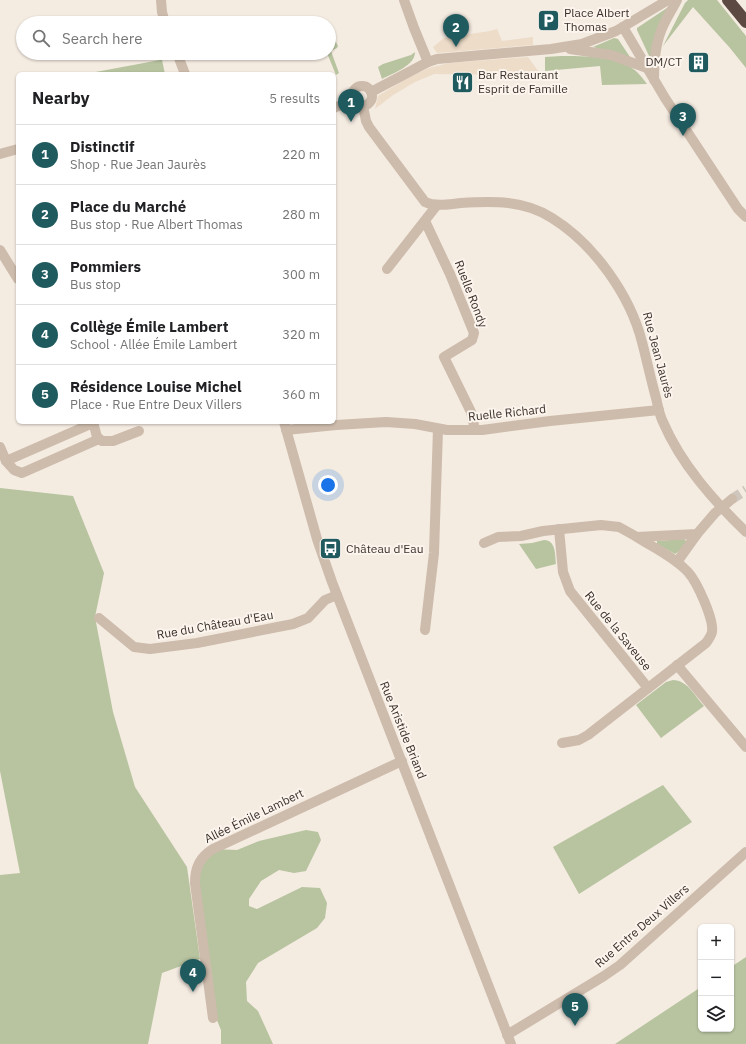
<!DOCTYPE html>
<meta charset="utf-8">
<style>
body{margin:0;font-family:"IBM Plex Sans",sans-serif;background:#f6f6f6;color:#202124}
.controls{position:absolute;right:12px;bottom:12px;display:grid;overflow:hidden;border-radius:6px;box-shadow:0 1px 3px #0004}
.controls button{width:36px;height:36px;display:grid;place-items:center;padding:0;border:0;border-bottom:1px solid #e0e0e0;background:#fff;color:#202124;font:20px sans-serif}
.you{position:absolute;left:328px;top:485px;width:14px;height:14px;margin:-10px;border:3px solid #fff;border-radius:50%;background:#1a73e8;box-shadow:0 0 0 6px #1a73e833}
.badge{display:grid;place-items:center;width:26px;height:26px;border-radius:50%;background:#1f5a5e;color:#fff;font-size:13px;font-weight:700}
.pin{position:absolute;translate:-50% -33px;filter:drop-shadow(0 1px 2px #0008)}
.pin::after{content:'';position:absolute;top:21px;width:14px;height:12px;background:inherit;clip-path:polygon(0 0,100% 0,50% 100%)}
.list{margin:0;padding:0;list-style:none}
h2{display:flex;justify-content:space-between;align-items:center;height:52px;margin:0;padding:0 16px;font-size:17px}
h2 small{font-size:13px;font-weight:400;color:#757577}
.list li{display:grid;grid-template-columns:26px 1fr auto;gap:12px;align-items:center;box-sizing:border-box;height:60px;padding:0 16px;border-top:1px solid #e0e0e0}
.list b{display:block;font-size:15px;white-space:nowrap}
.list p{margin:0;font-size:13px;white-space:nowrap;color:#757577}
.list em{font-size:13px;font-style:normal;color:#757577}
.icon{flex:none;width:22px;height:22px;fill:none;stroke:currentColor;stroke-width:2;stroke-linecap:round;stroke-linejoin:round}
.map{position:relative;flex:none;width:746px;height:1044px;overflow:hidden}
.search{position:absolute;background:#fff;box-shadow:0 1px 3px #0004;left:16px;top:16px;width:320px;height:44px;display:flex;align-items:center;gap:10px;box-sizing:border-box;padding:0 14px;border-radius:22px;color:#757577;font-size:15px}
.panel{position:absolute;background:#fff;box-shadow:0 1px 3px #0004;left:16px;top:72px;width:320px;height:352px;border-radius:6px}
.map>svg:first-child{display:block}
</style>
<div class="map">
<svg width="746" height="1044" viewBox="0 0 746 1044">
<rect width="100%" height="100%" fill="#f4ebe1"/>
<g fill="#b8c4a0">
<path d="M688,0H717L746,36V68L730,48L693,7L663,46L685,3Z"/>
<path d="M667,8H668L651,58H650L637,30V28Z"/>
<path d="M614,38L618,39L630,57L593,47Z"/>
<path d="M334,41L336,42L338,46L337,48L331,51L339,73L336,75L327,53H329V43Z"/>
<path d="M415,52C415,66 393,73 382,79L378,67L383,64L411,55Z"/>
<path d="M561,56C583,56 621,56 637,72C641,76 644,80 647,84L602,85L600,66L545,71V57Z"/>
<path d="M162,60L165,74H85L160,60Z"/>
<path d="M0,488L73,496L104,573L95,617L113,712L135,787L187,867L200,959L162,973L148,1044H0V875L20,873L0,771Z"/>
<path d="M684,539L687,542L678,552L675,554L657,544V541Z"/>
<path d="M544,540C556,540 555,555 556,564L536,569L519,544L532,543Z"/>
<path d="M673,680C687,680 695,696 704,706L661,738L636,705L666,682Z"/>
<path d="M663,785L692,822L579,894L553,847Z"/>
<path d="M306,830L318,832L321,840L306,871L294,873L279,870L261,881L249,899V906L257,909L302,887L320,888L327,903L325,918L317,928L258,963L246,982L247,1001L258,1011L273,1044H221V1030L211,1006L195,883L202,858L213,849L237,850L259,841Z"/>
<path d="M746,957V1044H615L701,987V1029H731V967Z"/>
</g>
<g fill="#ecdcc8">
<path d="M497,29L502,41L533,37V45L437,53L433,47L444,38L490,31Z"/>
<path d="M528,57L541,75L434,74L415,82L393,95L375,109L378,96L406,79L429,68L449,63Z"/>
</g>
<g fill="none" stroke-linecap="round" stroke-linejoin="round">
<path stroke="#cfc6bd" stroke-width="10" stroke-dasharray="10 5" stroke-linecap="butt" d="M732,499L746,490"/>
<g stroke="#cdbbac" stroke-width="10">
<path d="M161,0L162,12L165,23"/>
<path d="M404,0L414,28L428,62"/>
<path d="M623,27L665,98L738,209L746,217"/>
<path d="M570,49L611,55L647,68"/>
<path d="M177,53L185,74"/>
<path d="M654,80C654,63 655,46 661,31C665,20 672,10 677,0"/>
<circle cx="362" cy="96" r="10"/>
<path d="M371,92L428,62L437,59L551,49L582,44L616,31L668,0"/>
<path d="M363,106L366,121L369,127L425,202C436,207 450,204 461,203C493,201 524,200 552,218C594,244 630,295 642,342C647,361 651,380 656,398C658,406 659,414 663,422C681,464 713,500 746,532"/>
<path d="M334,108L353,100"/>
<path d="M0,154L18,149"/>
<path d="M425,221L450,274L474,333L472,340L444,357L471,412L475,430"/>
<path d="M0,250L18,279"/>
<path d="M387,269L437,205"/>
<path d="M93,422L97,437L102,441H113L139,431"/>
<path d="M284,422L317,539L332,582L511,1044"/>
<path d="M93,423L6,461L14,470L22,473L99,439"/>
<path d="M286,430L336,425L386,422L415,424L447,430H482L550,421L659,410"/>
<path d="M0,447L6,461"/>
<path d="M559,529L563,572L570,591L648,688"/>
<path d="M484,543L498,537L521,536L543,531L601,525L619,527L637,537L697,534L715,513L732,499"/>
<path d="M677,562L697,534"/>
<path d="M99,618L134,647L150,649L197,643L293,624L308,618L325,600L337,595"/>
<path d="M425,630L434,553L438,429"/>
<path d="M677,665L746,747"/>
<path d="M562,743L579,740L588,735L706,643C709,639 711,636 712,632C714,619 697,582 688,572C674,557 654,548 637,537"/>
<path d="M213,1018L195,883C195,867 200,857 213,849L402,761"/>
<path d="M507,1035L604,976L620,965L746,852"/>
</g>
<path stroke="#5c4a42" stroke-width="12" d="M728,0L746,22"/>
</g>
<defs>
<symbol id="parking-square" viewBox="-11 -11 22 22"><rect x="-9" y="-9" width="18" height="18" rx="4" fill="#1f5a5e" stroke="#fbf5ee"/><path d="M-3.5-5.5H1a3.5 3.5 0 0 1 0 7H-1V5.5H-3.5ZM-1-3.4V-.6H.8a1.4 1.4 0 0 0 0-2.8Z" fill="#fff"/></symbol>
<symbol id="building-square" viewBox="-11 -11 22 22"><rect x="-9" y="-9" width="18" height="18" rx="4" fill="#1f5a5e" stroke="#fbf5ee"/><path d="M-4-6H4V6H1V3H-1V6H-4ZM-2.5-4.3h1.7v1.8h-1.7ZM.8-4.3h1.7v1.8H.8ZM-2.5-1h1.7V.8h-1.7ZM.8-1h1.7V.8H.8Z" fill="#fff"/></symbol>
<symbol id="restaurant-square" viewBox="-11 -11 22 22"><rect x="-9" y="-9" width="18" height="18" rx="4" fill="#1f5a5e" stroke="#fbf5ee"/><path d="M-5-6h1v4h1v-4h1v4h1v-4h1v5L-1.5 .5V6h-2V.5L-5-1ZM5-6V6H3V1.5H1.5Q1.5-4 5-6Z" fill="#fff"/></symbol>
<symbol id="bus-square" viewBox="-11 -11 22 22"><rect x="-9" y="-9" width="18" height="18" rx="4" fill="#1f5a5e" stroke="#fbf5ee"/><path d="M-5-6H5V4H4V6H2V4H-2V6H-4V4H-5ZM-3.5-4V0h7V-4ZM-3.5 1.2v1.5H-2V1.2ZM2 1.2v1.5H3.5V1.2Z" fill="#fff"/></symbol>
</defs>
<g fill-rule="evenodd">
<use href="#parking-square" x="536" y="8" width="25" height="25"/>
<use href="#building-square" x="686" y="50" width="25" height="25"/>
<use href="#restaurant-square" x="450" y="70" width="25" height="25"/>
<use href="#bus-square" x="318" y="536" width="25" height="25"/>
</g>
<g text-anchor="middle" stroke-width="4" stroke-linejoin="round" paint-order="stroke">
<g font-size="12" fill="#3b302b" stroke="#fbf5ee" text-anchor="start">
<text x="564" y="17">Place Albert<tspan x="564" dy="14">Thomas</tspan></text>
<text x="682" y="66" text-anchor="end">DM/CT</text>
<text x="478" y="79">Bar Restaurant<tspan x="478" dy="14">Esprit de Famille</tspan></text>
<text x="346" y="553">Château d'Eau</text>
</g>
<g font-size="12" fill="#3b302b" stroke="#fbf5ee">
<text transform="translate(471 294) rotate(69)" y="4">Ruelle Rondy</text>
<text transform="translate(658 355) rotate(75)" y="4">Rue Jean Jaurès</text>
<text transform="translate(507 413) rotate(-6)" y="4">Ruelle Richard</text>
<text transform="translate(215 625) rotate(-10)" y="4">Rue du Château d'Eau</text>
<text transform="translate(618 631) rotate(51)" y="4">Rue de la Saveuse</text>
<text transform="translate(403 730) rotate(68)" y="4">Rue Aristide Briand</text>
<text transform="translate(254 816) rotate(-26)" y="4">Allée Émile Lambert</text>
<text transform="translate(642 926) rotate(-41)" y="4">Rue Entre Deux Villers</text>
</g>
</g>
</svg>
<div class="controls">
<button>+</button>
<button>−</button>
<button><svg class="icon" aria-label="layers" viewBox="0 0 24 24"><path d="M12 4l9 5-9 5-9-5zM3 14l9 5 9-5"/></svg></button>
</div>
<div class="you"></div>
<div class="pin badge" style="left:351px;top:122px">1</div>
<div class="pin badge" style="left:456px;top:47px">2</div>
<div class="pin badge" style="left:683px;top:136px">3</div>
<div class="pin badge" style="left:193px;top:992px">4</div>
<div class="pin badge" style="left:575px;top:1026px">5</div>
<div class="search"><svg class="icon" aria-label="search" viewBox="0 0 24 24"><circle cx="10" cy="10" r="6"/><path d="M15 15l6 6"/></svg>Search here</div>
<section class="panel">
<h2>Nearby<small>5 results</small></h2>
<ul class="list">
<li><span class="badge">1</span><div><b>Distinctif</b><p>Shop · Rue Jean Jaurès</p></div><em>220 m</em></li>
<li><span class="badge">2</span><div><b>Place du Marché</b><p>Bus stop · Rue Albert Thomas</p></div><em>280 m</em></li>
<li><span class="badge">3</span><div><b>Pommiers</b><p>Bus stop</p></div><em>300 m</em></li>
<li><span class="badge">4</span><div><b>Collège Émile Lambert</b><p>School · Allée Émile Lambert</p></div><em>320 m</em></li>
<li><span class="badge">5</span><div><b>Résidence Louise Michel</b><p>Place · Rue Entre Deux Villers</p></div><em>360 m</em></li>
</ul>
</section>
</div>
